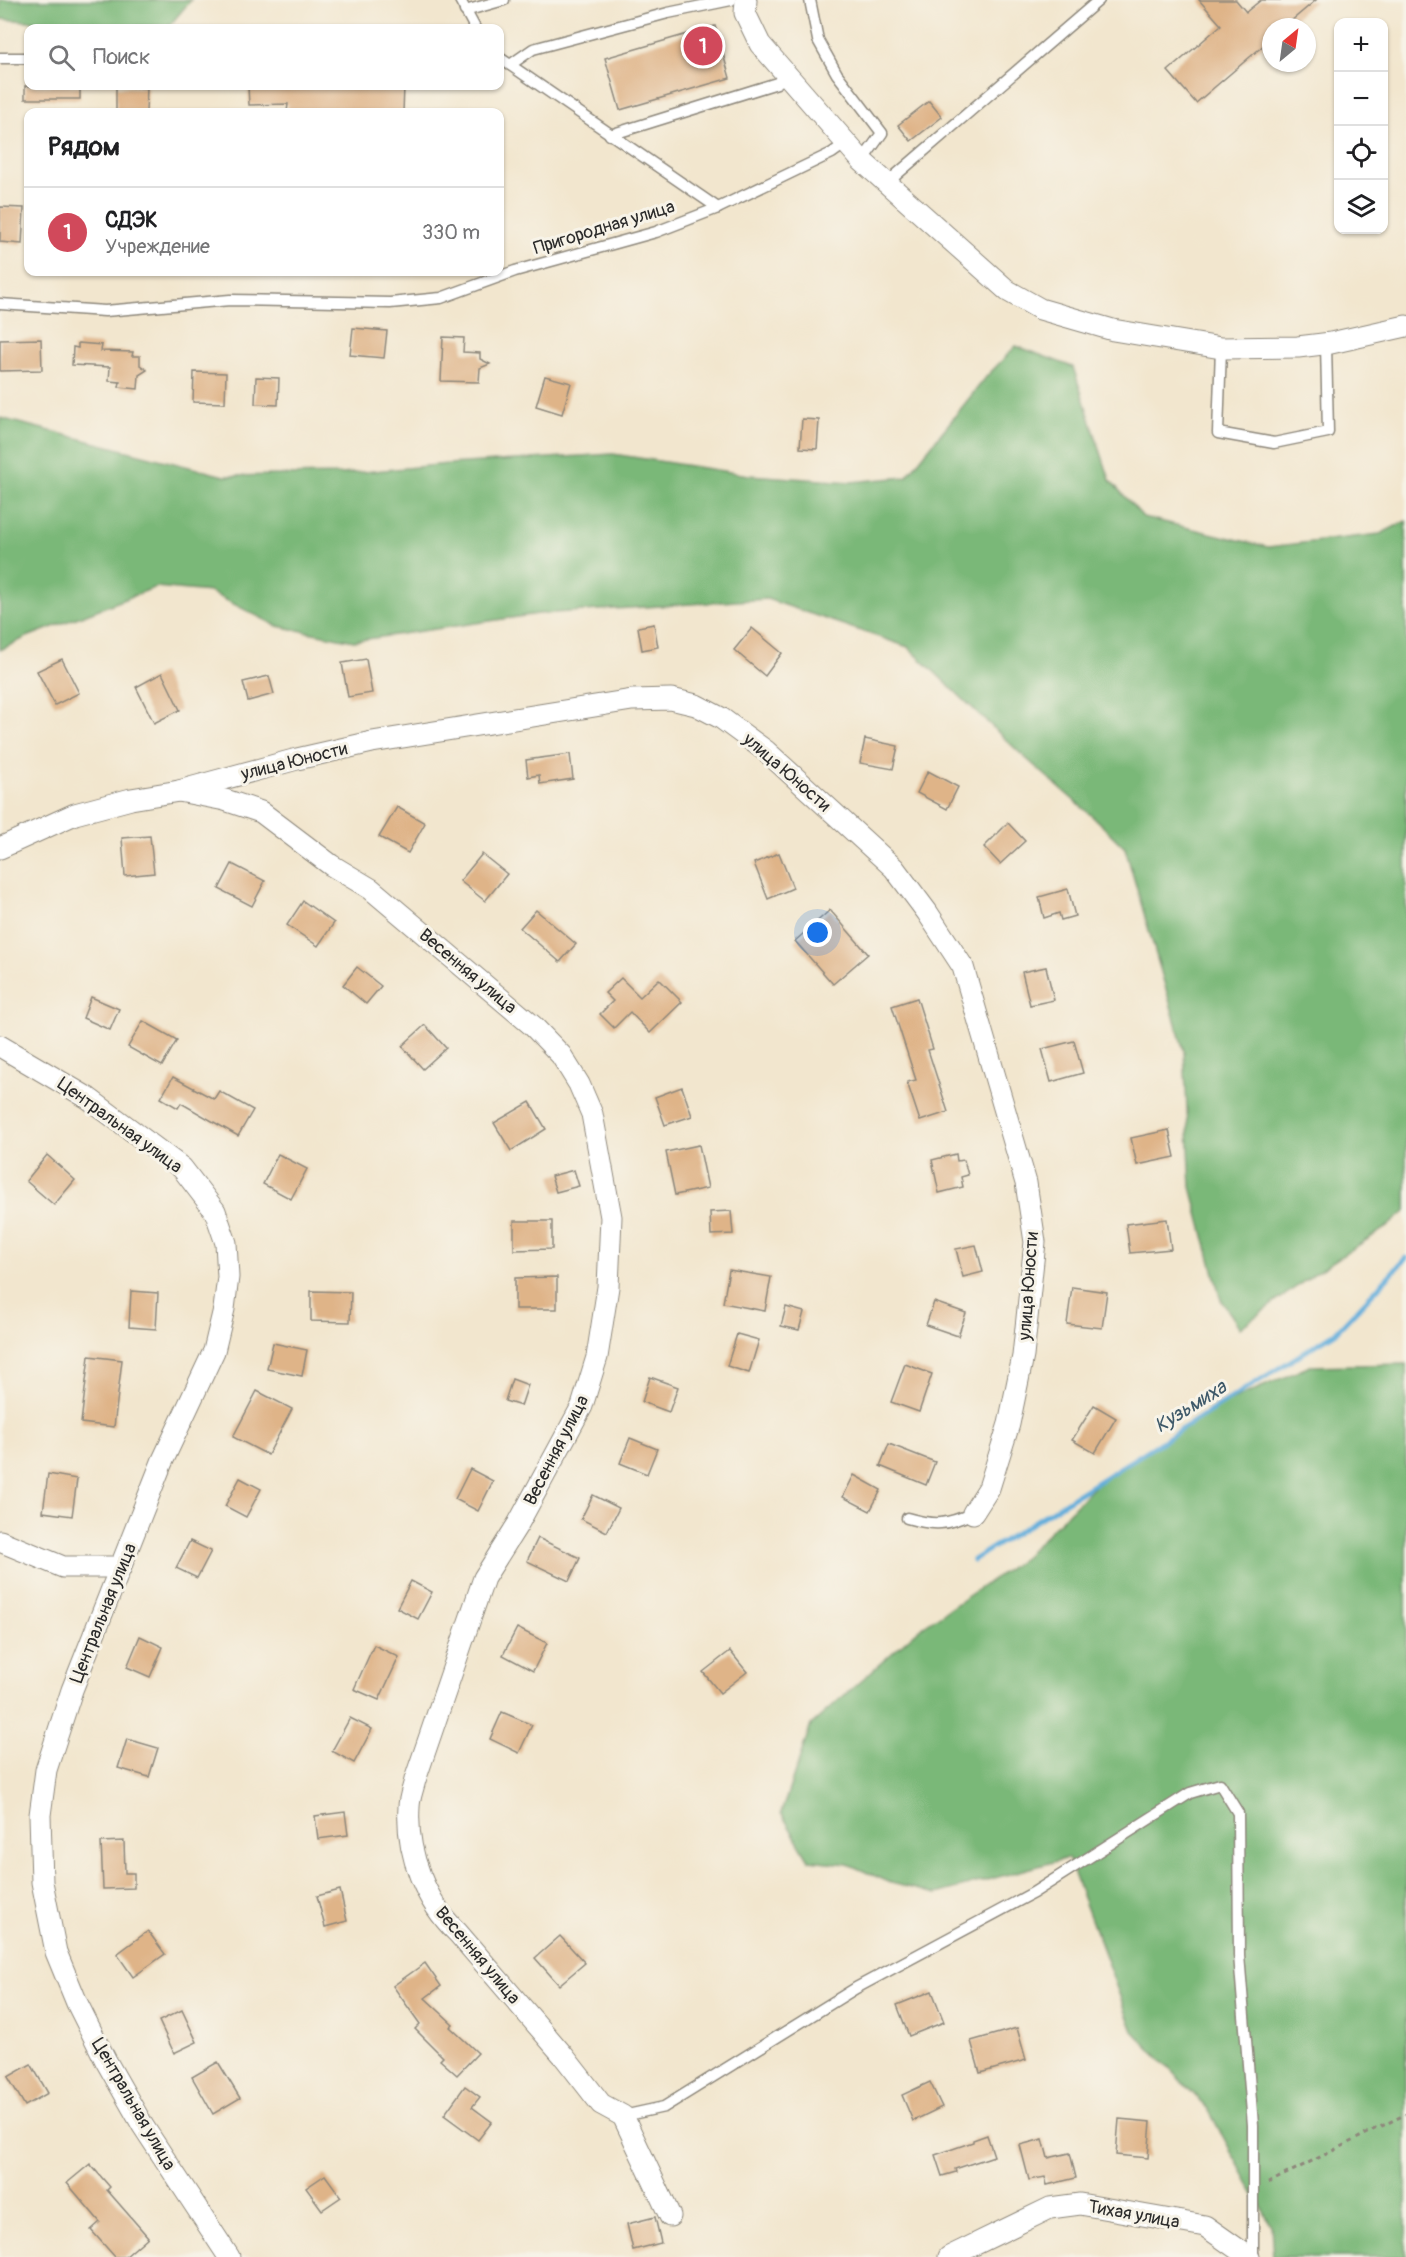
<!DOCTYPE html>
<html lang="ru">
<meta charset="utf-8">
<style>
body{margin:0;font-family:Pangolin,sans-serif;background:#f6f6f6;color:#202124}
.controls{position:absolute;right:18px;top:18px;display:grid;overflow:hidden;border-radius:12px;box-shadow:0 2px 4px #0004}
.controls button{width:54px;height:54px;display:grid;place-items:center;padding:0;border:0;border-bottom:2px solid #e0e0e0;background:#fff;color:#202124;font:30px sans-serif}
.compass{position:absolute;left:1262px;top:18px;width:54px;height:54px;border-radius:50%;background:#fff;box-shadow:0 2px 4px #0004;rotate:29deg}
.you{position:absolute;left:818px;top:933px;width:21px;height:21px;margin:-15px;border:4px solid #fff;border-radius:50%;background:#1a73e8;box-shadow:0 0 0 9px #1a73e833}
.badge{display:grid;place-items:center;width:39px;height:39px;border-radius:50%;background:#d1495b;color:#fff;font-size:20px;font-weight:700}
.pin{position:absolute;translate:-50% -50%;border:3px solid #fff;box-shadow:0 2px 6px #0006}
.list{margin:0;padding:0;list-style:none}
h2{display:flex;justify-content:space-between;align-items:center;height:78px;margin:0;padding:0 24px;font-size:26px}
h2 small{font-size:20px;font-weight:400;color:#757577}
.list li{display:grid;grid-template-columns:39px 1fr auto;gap:18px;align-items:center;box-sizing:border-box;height:90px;padding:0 24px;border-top:2px solid #e0e0e0}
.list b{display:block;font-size:22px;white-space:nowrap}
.list p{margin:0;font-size:20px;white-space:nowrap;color:#757577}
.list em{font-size:20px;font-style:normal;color:#757577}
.icon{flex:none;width:33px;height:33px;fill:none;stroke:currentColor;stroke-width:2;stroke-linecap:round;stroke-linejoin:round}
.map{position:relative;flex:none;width:1406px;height:2257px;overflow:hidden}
.search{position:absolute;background:#fff;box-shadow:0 2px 4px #0004;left:24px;top:24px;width:480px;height:66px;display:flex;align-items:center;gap:15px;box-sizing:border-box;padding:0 21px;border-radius:12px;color:#757577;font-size:22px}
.panel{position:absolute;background:#fff;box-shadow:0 2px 4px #0004;left:24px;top:108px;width:480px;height:168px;border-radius:12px}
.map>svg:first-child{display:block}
</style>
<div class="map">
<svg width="1406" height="2257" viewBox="0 0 1406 2257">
<rect width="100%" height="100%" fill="#f7f3e8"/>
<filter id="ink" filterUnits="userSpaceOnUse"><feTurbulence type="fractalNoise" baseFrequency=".0167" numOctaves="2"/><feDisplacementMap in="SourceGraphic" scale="12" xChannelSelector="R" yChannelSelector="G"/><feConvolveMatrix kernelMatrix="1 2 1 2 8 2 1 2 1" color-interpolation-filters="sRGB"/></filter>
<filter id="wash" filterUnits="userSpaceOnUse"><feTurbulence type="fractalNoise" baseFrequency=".008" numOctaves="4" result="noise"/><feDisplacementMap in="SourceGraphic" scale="24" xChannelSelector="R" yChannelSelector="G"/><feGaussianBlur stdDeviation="1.35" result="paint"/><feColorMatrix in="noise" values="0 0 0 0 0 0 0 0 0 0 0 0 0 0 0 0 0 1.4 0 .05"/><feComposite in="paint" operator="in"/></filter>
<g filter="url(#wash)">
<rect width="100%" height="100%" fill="#f2e6ce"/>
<g fill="#7ab878" stroke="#527252" stroke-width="1.5">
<path d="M0,0H191L169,26L113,27L0,19Z"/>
<path d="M1016,346L1073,367L1110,480L1143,517L1268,547L1380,534L1406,521V1211L1387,1227L1318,1271L1240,1328L1221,1300L1191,1187L1184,1051L1125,848L1093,817L1020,753L908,647L767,599L538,614L354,641L277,626L210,592L156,587L27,637L0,650V418L224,476L342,474L448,464L613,454L749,475L851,482L906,477L987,376Z"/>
<path d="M1406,1364V2257H1273L1271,2225L1208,2109L1133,2031L1068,1858L936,1894L891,1883L848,1864L809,1860L781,1813L811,1725L918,1630L1021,1560L1103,1478L1227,1402L1310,1366Z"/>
</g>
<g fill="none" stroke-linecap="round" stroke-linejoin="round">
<path stroke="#62aedb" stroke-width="5" d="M973,1560L1335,1333L1406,1258"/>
</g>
<g id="blocks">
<g fill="#dfb488">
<path d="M1199,0H1236L1246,12L1261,0H1316L1284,27H1271V39L1196,103L1168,71L1221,25Z"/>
<path d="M715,26L730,78L620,110L605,58Z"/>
<rect x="25" y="86" width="55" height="13"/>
<path d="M248,86H404L403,112H287L288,104L249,105Z"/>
<path d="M116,87L147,88L146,112H116Z"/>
<path d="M929,101L942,117L911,141L898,125Z"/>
<path d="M0,207L24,208L22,244L0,242Z"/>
<path d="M353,328L387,331L384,358L350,355Z"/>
<path d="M443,337L464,338L463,352L480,353V359L490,364L480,368L479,382L441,381Z"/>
<path d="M41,339L42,370L0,371V340Z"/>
<path d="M78,343L102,345L101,351L133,352L132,356H140V365L147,370L139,375L138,389L119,387L120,382L109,381L110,367L72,365L73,347L78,348Z"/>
<path d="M194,372L226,373L225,403L193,402Z"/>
<path d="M545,376L571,383L562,414L536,406Z"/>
<path d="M256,377L279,378L278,405L255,404Z"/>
<path d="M802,419L819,420L817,449L800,448Z"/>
<path d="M654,624L658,647L642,650L638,627Z"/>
<path d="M752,628L782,653L765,676L734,650Z"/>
<path d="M62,659L79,693L55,705L37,671Z"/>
<path d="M366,659L372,693L348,697L342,663Z"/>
<path d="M162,673L180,710L154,723L136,687Z"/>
<path d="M269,676L274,694L248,701L243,682Z"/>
<path d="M865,739L898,746L893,769L860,763Z"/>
<path d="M570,754L573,779L540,784L539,775L528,777L526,760Z"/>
<path d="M928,771L958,787L947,809L917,793Z"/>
<path d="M397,807L425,823L408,853L379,837Z"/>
<path d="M1008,823L1025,841L1000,864L984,847Z"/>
<path d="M150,836L154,873L125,876L122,838Z"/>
<path d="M779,853L793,888L768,899L754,863Z"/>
<path d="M482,854L507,874L485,901L460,881Z"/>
<path d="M232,864L265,881L252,906L219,889Z"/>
<path d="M1068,889L1075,916L1061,920L1059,913L1044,918L1039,897Z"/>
<path d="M303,901L334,923L318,946L287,925Z"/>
<path d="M536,910L576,944L560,962L520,928Z"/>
<path d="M830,910L868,954L833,984L795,941Z"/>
<path d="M357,967L381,986L366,1004L343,985Z"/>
<path d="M1046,967L1054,1000L1030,1005L1022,972Z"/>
<path d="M621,978L640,997L659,979L682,1002L650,1033L630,1012L614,1028L600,1014L613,1001L605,993Z"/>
<path d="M91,997L119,1009L110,1030L83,1018Z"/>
<path d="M917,998L933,1049L928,1050L948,1112L920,1121L907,1082L916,1080L892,1006Z"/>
<path d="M143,1021L177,1040L162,1066L128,1047Z"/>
<path d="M425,1025L446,1048L423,1069L402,1046Z"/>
<path d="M1074,1041L1083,1073L1051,1082L1042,1049Z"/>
<path d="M173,1077L214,1099L219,1091L253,1110L238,1136L181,1103L178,1108L161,1098Z"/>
<path d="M682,1087L692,1116L665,1125L655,1097Z"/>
<path d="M530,1102L546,1129L511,1151L494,1123Z"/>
<path d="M1169,1130L1175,1157L1137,1165L1131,1138Z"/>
<path d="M699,1145L708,1188L675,1195L666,1152Z"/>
<path d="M278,1154L307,1169L291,1199L263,1184Z"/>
<path d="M956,1154L957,1161L964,1160L968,1175L961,1177L963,1187L939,1193L932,1160Z"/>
<path d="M47,1155L75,1180L54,1205L26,1181Z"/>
<path d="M574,1170L579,1186L556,1192L551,1176Z"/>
<path d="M731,1211L733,1234L711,1235L710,1212Z"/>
<path d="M1167,1219L1171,1249L1130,1253L1126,1224Z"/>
<path d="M514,1221H552V1249L514,1250Z"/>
<path d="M976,1245L983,1272L963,1277L956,1249Z"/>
<path d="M729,1270L771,1277L765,1311L723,1303Z"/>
<path d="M557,1277V1309H515V1278Z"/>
<path d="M1072,1287L1107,1292L1102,1328L1067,1324Z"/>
<path d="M131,1291L158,1293L156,1329L129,1327Z"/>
<path d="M311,1291L351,1292L350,1322L311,1321Z"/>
<path d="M934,1302L966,1313L958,1336L926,1325Z"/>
<path d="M786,1307L804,1312L799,1330L781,1326Z"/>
<path d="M737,1334L759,1340L749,1373L727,1366Z"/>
<path d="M273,1343L307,1350L302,1376L267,1369Z"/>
<path d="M89,1356L122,1360L114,1427L81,1423Z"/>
<path d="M905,1364L932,1374L919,1412L891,1402Z"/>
<path d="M650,1377L678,1387L669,1412L642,1402Z"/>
<path d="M512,1379L528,1385L521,1406L505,1401Z"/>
<path d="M257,1391L292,1409L268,1455L233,1437Z"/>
<path d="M1094,1405L1116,1418L1095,1453L1072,1440Z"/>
<path d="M630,1438L657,1449L647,1474L620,1463Z"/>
<path d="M889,1444L935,1462L926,1485L880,1466Z"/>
<path d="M470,1469L493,1481L478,1511L455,1499Z"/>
<path d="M48,1474L77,1479L72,1516L43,1512Z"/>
<path d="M854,1475L881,1490L870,1511L843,1497Z"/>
<path d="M240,1478L261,1489L246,1517L225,1506Z"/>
<path d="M593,1495L619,1508L607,1532L581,1519Z"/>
<path d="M538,1538L580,1558L569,1581L527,1561Z"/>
<path d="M190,1541L211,1551L197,1578L176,1568Z"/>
<path d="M411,1581L432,1592L418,1619L397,1608Z"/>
<path d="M517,1628L547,1643L533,1671L503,1655Z"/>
<path d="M140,1636L163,1647L150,1677L127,1667Z"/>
<path d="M374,1645L399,1657L379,1700L354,1689Z"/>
<path d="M730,1651L747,1672L720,1693L703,1672Z"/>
<path d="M502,1712L532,1725L519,1753L490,1739Z"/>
<path d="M350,1718L372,1729L354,1763L332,1751Z"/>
<path d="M127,1739L158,1748L149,1777L118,1768Z"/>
<path d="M345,1812L348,1835L318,1839L315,1816Z"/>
<path d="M124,1841L125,1873H134V1888L103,1889L101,1842Z"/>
<path d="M340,1890L347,1921L325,1927L317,1896Z"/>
<path d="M148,1931L165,1954L133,1977L117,1954Z"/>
<path d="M560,1936L585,1963L559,1985L535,1958Z"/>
<path d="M425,1963L441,1986L425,1998L453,2024L450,2027L478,2053L457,2075L440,2060L443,2057L415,2029L420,2024L393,1986Z"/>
<path d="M932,1991L944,2022L909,2036L897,2005Z"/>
<path d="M182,2010L197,2042L174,2053L159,2021Z"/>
<path d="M1017,2028L1026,2060L980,2073L971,2041Z"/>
<path d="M218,2062L240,2098L213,2114L192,2077Z"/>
<path d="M31,2064L48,2093L25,2106L8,2077Z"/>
<path d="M930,2082L942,2107L913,2121L902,2095Z"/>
<path d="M465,2086L480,2097L472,2107L492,2122L478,2140L444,2115Z"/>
<path d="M1119,2119L1151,2122L1148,2158L1116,2155Z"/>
<path d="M987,2135L994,2156L955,2169L956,2172L942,2176L935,2155L973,2142V2140Z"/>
<path d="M1043,2139L1048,2158L1070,2153L1076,2178L1047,2185L1045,2177L1029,2180L1020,2145Z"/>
<path d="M90,2164L110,2187L107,2190L148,2237L125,2257H115L91,2230L100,2222L67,2183Z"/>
<path d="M325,2175L341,2197L322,2210L306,2188Z"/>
<path d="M655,2217L661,2243L633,2250L627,2224Z"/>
</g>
</g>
</g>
<g filter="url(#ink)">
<use href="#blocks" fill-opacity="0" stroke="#8e887c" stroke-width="1.5"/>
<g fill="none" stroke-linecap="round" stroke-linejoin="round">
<defs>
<g id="service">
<path d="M460,0L475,28"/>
<path d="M810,0L818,40L837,74L882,133L862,161"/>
<path d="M465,11L504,0"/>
<path d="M0,58H28"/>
<path d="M500,58L718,208"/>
<path d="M510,65L533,49L668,13L731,0"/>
<path d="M610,135L777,83L786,75"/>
<path d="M889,184L896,175L1099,0"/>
<path d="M0,304L105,311L230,300L390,303L441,298L515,271L656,232L718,208L832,153L846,143"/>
<path d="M1221,348L1218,433L1274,443L1328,432L1326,344"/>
<path d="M907,1518C935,1526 947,1525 973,1513"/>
<path d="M623,2116L664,2107L856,1988L1033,1893L1190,1793L1220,1784L1238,1813L1239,1955L1253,2125V2257"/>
</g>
<g id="minor">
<path d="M746,0L745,13L760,44L862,161L1008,291L1040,309L1113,330L1221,348L1298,347L1331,343L1406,326"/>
<path d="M179,791L225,800L261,812L331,865L371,889L533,1026L561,1055L579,1084L592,1114L611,1217L608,1287L597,1357L582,1406L518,1524L484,1578L415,1780C413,1789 409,1798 409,1807C406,1852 425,1902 458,1933L562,2054L601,2104L623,2116L670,2216"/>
<path d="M0,848L75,814L131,799L179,791L297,759L372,742L632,700L671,699L696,705L721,718L766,751L894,868L927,912L963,967L1026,1183L1035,1242L1023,1356L1009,1424L989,1488L973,1513"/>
<path d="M0,1046L88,1098L182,1168L215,1211L226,1243L228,1277L224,1309L214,1351L162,1462L72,1690L46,1770L40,1815L42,1882L56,1952L77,2003L106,2061L143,2126L229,2257"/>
<path d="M0,1541L63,1567H121"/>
<path d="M949,2257L1050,2208L1080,2204L1205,2226L1249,2257"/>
</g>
</defs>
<use href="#service" stroke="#8e887c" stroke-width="13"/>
<use href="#minor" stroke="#8e887c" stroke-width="23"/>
<path stroke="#8e887c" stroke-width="3" stroke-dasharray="4.5 4.5" stroke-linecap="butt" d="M1268,2183L1406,2114"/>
<use href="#service" stroke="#fff" stroke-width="10"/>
<use href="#minor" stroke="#fff" stroke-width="21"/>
</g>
</g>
<g text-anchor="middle" stroke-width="6" stroke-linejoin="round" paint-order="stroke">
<g font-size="18" fill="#2b2b2b" stroke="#f7f3e8">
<text transform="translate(604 227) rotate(-17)" y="6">Пригородная улица</text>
<text transform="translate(294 761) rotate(-14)" y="6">улица Юности</text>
<text transform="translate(787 772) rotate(41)" y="6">улица Юности</text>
<text transform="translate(468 971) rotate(40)" y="6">Весенняя улица</text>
<text transform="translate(120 1125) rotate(36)" y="6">Центральная улица</text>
<text transform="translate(1028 1286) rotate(-86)" y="6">улица Юности</text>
<text transform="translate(556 1450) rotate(-63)" y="6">Весенняя улица</text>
<text transform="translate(103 1613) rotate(-68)" y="6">Центральная улица</text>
<text transform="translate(478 1955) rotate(50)" y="6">Весенняя улица</text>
<text transform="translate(134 2104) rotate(60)" y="6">Центральная улица</text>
<text transform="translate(1134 2214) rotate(10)" y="6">Тихая улица</text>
</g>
<g font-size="20" font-style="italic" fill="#3e5969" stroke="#f7f3e8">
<text transform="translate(1190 1406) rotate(-32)" y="7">Кузьмиха</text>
</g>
</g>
</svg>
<div class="controls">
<button>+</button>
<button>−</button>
<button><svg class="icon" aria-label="locate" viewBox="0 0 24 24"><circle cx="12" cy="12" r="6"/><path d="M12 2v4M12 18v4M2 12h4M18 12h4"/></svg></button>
<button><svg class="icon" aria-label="layers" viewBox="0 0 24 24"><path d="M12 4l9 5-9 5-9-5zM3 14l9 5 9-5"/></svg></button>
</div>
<svg class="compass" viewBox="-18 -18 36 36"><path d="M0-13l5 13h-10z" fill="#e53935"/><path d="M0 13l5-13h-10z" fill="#757577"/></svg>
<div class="you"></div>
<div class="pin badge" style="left:703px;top:46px">1</div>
<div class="search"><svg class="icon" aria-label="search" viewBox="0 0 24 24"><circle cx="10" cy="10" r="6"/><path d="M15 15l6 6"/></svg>Поиск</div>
<section class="panel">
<h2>Рядом<small></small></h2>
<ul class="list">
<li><span class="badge">1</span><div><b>СДЭК</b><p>Учреждение</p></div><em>330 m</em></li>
</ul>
</section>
</div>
